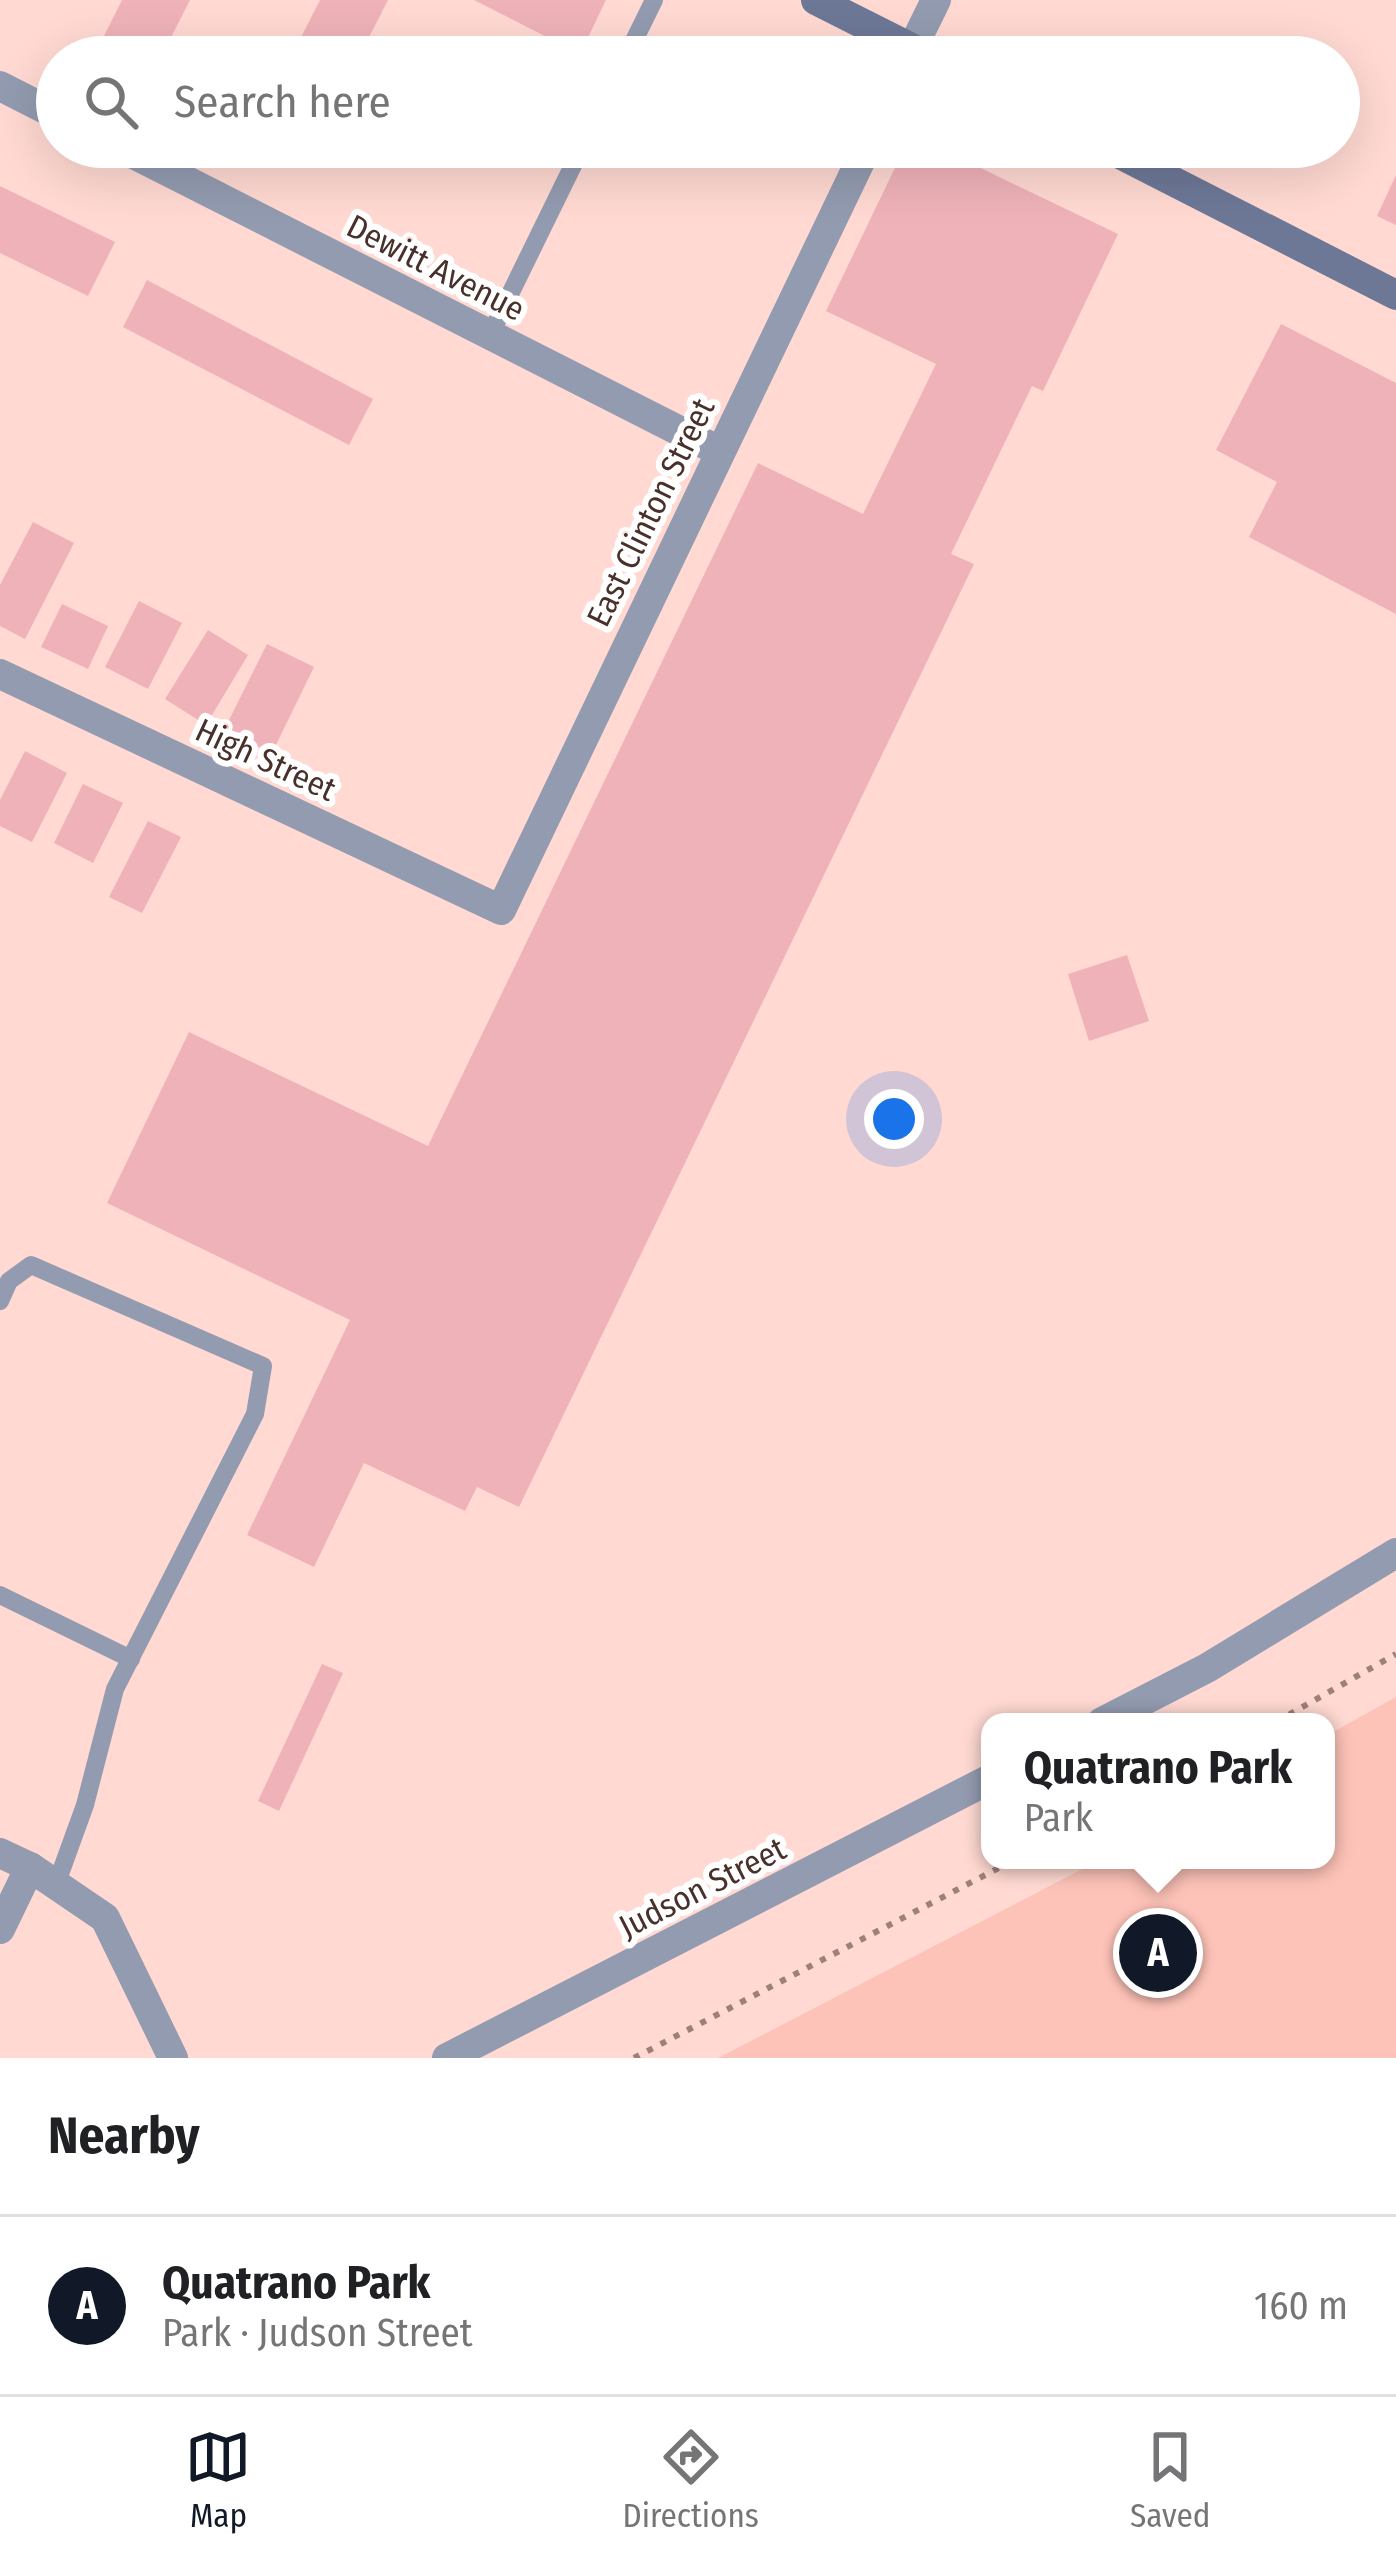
<!DOCTYPE html>
<meta charset="utf-8">
<style>
body{margin:0;font-family:"Fira Sans Condensed",sans-serif;background:#f6f6f6;color:#202124}
.you{position:absolute;left:894px;top:1119px;width:42px;height:42px;margin:-30px;border:9px solid #fff;border-radius:50%;background:#1a73e8;box-shadow:0 0 0 18px #1a73e833}
.badge{display:grid;place-items:center;width:78px;height:78px;border-radius:50%;background:#111827;color:#fff;font-size:39px;font-weight:700}
.pin{position:absolute;translate:-50% -50%;border:6px solid #fff;box-shadow:0 3px 12px #0006}
.popup{position:absolute;left:981px;top:1713px;width:354px;height:156px;box-sizing:border-box;display:grid;place-content:center;border-radius:24px;background:#fff;filter:drop-shadow(0 3px 9px #0005);font-size:39px;white-space:nowrap;color:#757577}
.popup b{font-size:45px;color:#202124}
.popup::after{content:'';position:absolute;left:50%;top:100%;margin-left:-24px;border:24px solid transparent;border-top-color:#fff}
.list{margin:0;padding:0;list-style:none}
h2{display:flex;justify-content:space-between;align-items:center;height:156px;margin:0;padding:0 48px;font-size:51px}
h2 small{font-size:39px;font-weight:400;color:#757577}
.list li{display:grid;grid-template-columns:78px 1fr auto;gap:36px;align-items:center;box-sizing:border-box;height:180px;padding:0 48px;border-top:3px solid #e0e0e0}
.list b{display:block;font-size:45px;white-space:nowrap}
.list p{margin:0;font-size:39px;white-space:nowrap;color:#757577}
.list em{font-size:39px;font-style:normal;color:#757577}
.icon{flex:none;width:66px;height:66px;fill:none;stroke:currentColor;stroke-width:2;stroke-linecap:round;stroke-linejoin:round}
.map{position:relative;flex:none;width:1396px;height:2058px;overflow:hidden}
.search{position:absolute;background:#fff;box-shadow:0 12px 48px #0002;left:36px;right:36px;top:36px;height:132px;display:flex;align-items:center;gap:30px;box-sizing:border-box;padding:0 42px;border-radius:66px;color:#757577;font-size:45px}
.sheet{height:336px;background:#fff}
nav{display:flex;justify-content:space-around;align-items:center;box-sizing:border-box;height:168px;border-top:3px solid #e0e0e0;background:#fff;font-size:33px;color:#757577}
nav a{display:grid;justify-items:center;gap:6px}
nav .on{color:#111827}
.map>svg:first-child{display:block}
</style>
<div class="map">
<svg width="1396" height="2058" viewBox="0 0 1396 2058">
<rect width="100%" height="100%" fill="#ffd9d2"/>
<path fill="#fec3b8" d="M1396,1697V2058H718L1100,1860H1326V1736Z"/>
<g fill="#efb2b9">
<path d="M122,0H190L161,57H116L98,48Z"/>
<path d="M320,0H388L359,57H291Z"/>
<path d="M474,0H606L580,54Z"/>
<path d="M905,147H937L1118,234L1043,391L1032,386L951,554L974,564L519,1507L477,1487L465,1511L364,1463L314,1567L247,1535L350,1320L107,1203L189,1032L428,1146L758,463L863,514L936,364L826,311Z"/>
<path d="M1396,175V225L1377,216Z"/>
<path d="M0,186L115,242L88,296L0,253Z"/>
<path d="M147,280L373,399L349,445L123,327Z"/>
<path d="M1281,324L1396,383V614L1249,537L1277,482L1216,450Z"/>
<path d="M33,522L74,543L25,639L0,626V585Z"/>
<path d="M139,601L182,623L148,689L105,667Z"/>
<path d="M62,604L108,626L88,669L41,647Z"/>
<path d="M208,630L248,655L206,725L165,699Z"/>
<path d="M267,644L314,667L272,753L224,730Z"/>
<path d="M25,751L67,773L32,842L0,826V800Z"/>
<path d="M83,784L123,803L93,863L54,843Z"/>
<path d="M148,821L181,837L142,913L109,897Z"/>
<path d="M1127,955L1149,1021L1089,1041L1068,974Z"/>
<path d="M322,1664L343,1673L279,1811L258,1801Z"/>
</g>
<g fill="none" stroke-linecap="round" stroke-linejoin="round">
<g stroke="#9e807a" stroke-width="6" stroke-dasharray="6 9" stroke-linecap="butt">
<path d="M1276,1722L1396,1654"/>
<path d="M634,2058L1014,1860"/>
</g>
<g stroke="#939bb0" stroke-width="18">
<path d="M626,57L654,0"/>
<path d="M490,335L582,147"/>
<path d="M0,1301L9,1281L31,1265L263,1366L255,1414L115,1689L85,1805L56,1885"/>
<path d="M0,1595L131,1659"/>
</g>
<g stroke="#939bb0" stroke-width="30">
<path d="M908,57L936,0"/>
<path d="M0,86L57,115"/>
<path d="M120,147L719,451"/>
<path d="M0,674L501,910L867,147"/>
<path d="M1102,1722L1207,1668L1396,1553"/>
<path d="M0,1853L30,1867L105,1918L173,2058"/>
<path d="M0,1929L30,1867"/>
<path d="M447,2058L990,1779"/>
</g>
<g stroke="#6d7897" stroke-width="30">
<path d="M816,0L929,57"/>
<path d="M1106,147L1396,295"/>
</g>
</g>
<g text-anchor="middle" stroke-width="12" stroke-linejoin="round" paint-order="stroke">
<g font-size="33" fill="#48302b" stroke="#fff">
<text transform="translate(436 267) rotate(27)" y="12">Dewitt Avenue</text>
<text transform="translate(650 512) rotate(-64)" y="12">East Clinton Street</text>
<text transform="translate(266 759) rotate(25)" y="12">High Street</text>
<text transform="translate(702 1887) rotate(-27)" y="12">Judson Street</text>
</g>
</g>
</svg>
<div class="you"></div>
<div class="pin badge" style="left:1158px;top:1953px">A</div>
<div class="popup"><b>Quatrano Park</b>Park</div>
<div class="search"><svg class="icon" aria-label="search" viewBox="0 0 24 24"><circle cx="10" cy="10" r="6"/><path d="M15 15l6 6"/></svg>Search here</div>
</div>
<section class="sheet">
<h2>Nearby<small></small></h2>
<ul class="list">
<li><span class="badge">A</span><div><b>Quatrano Park</b><p>Park · Judson Street</p></div><em>160 m</em></li>
</ul>
</section>
<nav>
<a class="on"><svg class="icon" aria-label="map" viewBox="0 0 24 24"><path d="M3 6l6-2 6 2 6-2v14l-6 2-6-2-6 2zM9 4v14M15 6v14"/></svg>Map</a>
<a><svg class="icon" aria-label="directions" viewBox="0 0 24 24"><path d="M12 3l9 9-9 9-9-9zM9 14v-3h6M13 9l2 2-2 2"/></svg>Directions</a>
<a><svg class="icon" aria-label="saved" viewBox="0 0 24 24"><path d="M7 4h10v16l-5-4-5 4z"/></svg>Saved</a>
</nav>
